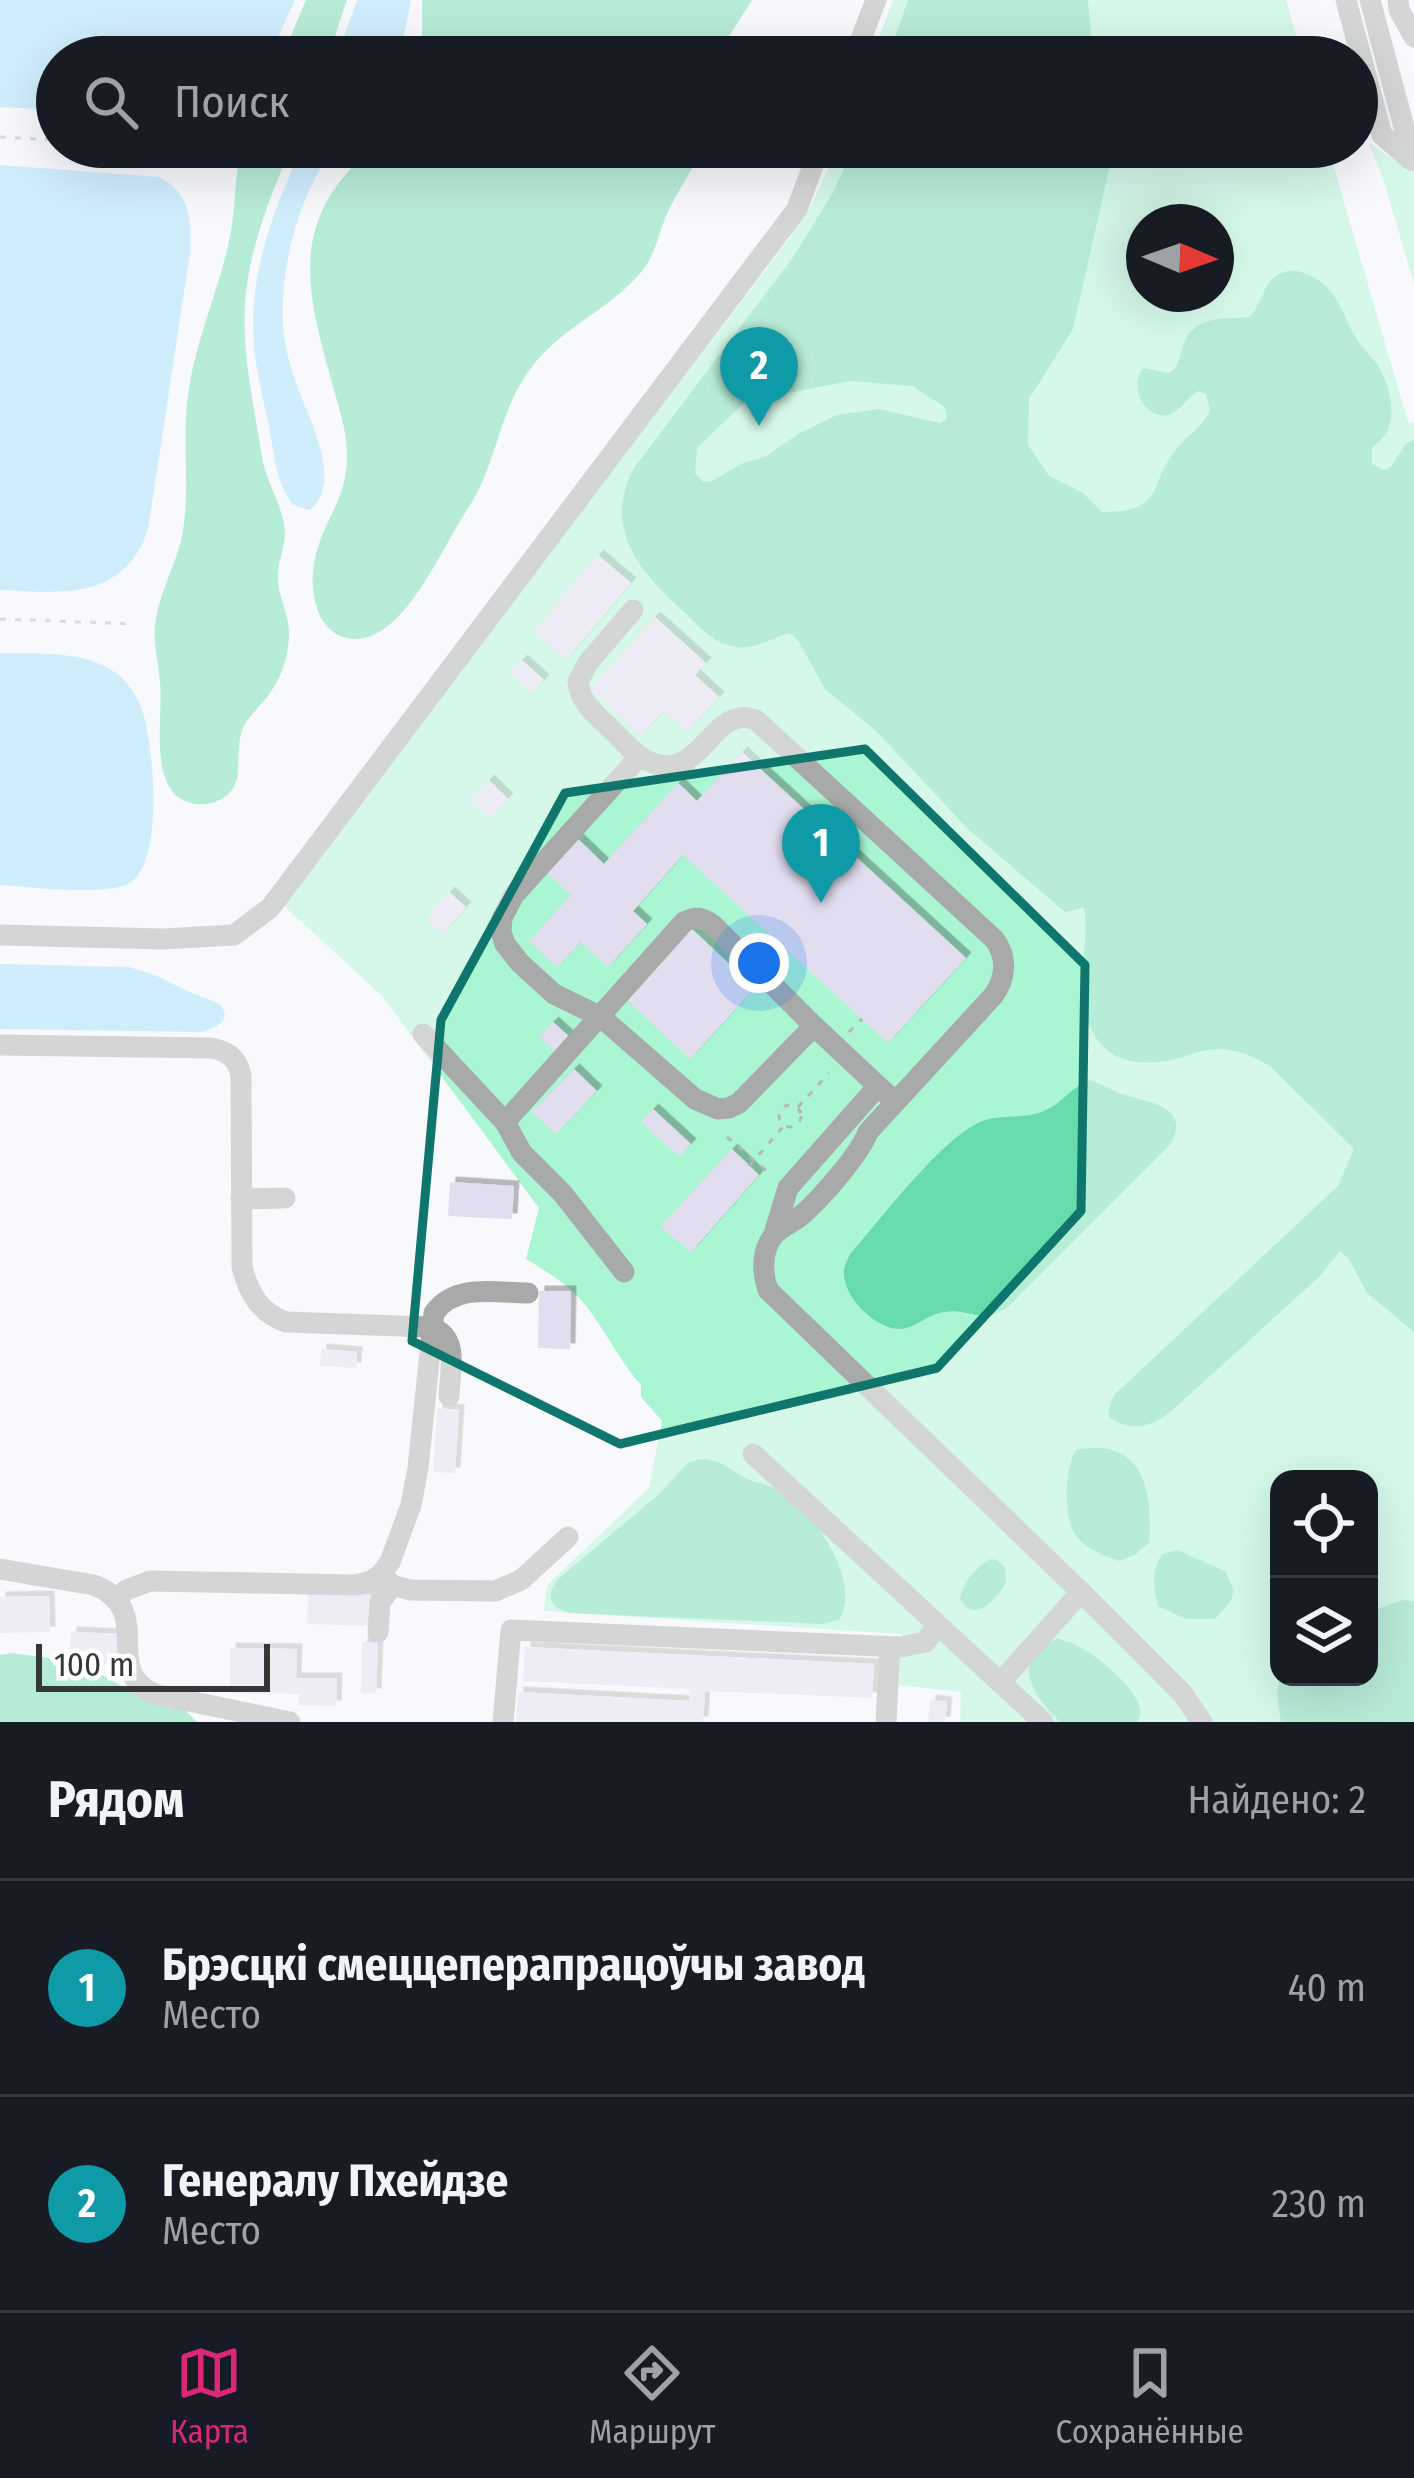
<!DOCTYPE html>
<html lang="ru">
<meta charset="utf-8">
<style>
body{margin:0;font-family:"Fira Sans Condensed",sans-serif;background:#242831;color:#f1f3f6}
.controls{position:absolute;right:36px;bottom:36px;display:grid;overflow:hidden;border-radius:24px;box-shadow:0 12px 48px #0002}
.controls button{width:108px;height:108px;display:grid;place-items:center;padding:0;border:0;border-bottom:3px solid #363941;background:#171b24;color:#f1f3f6;font:60px sans-serif}
.compass{position:absolute;left:1126px;top:204px;width:108px;height:108px;border-radius:50%;background:#171b24;box-shadow:0 12px 48px #0002;rotate:92deg}
.scale{position:absolute;left:36px;bottom:30px;width:234px;box-sizing:border-box;padding-left:12px;border:6px solid #373738;border-top:0;font-size:33px;line-height:42px;white-space:nowrap;color:#373738;-webkit-text-stroke:9px #fff;paint-order:stroke}
.you{position:absolute;left:759px;top:963px;width:42px;height:42px;margin:-30px;border:9px solid #fff;border-radius:50%;background:#1a73e8;box-shadow:0 0 0 18px #1a73e833}
.badge{display:grid;place-items:center;width:78px;height:78px;border-radius:50%;background:#db2777;color:#fff;font-size:39px;font-weight:700}
.pin{position:absolute;translate:-50% -99px;filter:drop-shadow(0 3px 6px #0008)}
.pin::after{content:'';position:absolute;top:63px;width:42px;height:36px;background:inherit;clip-path:polygon(0 0,100% 0,50% 100%)}
.list{margin:0;padding:0;list-style:none}
h2{display:flex;justify-content:space-between;align-items:center;height:156px;margin:0;padding:0 48px;font-size:51px}
h2 small{font-size:39px;font-weight:400;color:#9ea1a6}
.list li{display:grid;grid-template-columns:78px 1fr auto;gap:36px;align-items:center;box-sizing:border-box;height:216px;padding:0 48px;border-top:3px solid #363941}
.list b{display:block;font-size:45px;white-space:nowrap}
.list p{margin:0;font-size:39px;white-space:nowrap;color:#9ea1a6}
.list em{font-size:39px;font-style:normal;color:#9ea1a6}
.icon{flex:none;width:66px;height:66px;fill:none;stroke:currentColor;stroke-width:2;stroke-linecap:round;stroke-linejoin:round}
.map{position:relative;flex:none;width:1414px;height:1722px;overflow:hidden}
.search{position:absolute;background:#171b24;box-shadow:0 12px 48px #0002;left:36px;right:36px;top:36px;height:132px;display:flex;align-items:center;gap:30px;box-sizing:border-box;padding:0 42px;border-radius:66px;color:#9ea1a6;font-size:45px}
.sheet{height:588px;background:#171b24}
nav{display:flex;justify-content:space-around;align-items:center;box-sizing:border-box;height:168px;border-top:3px solid #363941;background:#171b24;font-size:33px;color:#9ea1a6}
nav a{display:grid;justify-items:center;gap:6px}
nav .on{color:#db2777}
.map>svg:first-child{display:block}
</style>
<div class="map">
<svg width="1414" height="1722" viewBox="0 0 1414 1722">
<defs>
<filter id="shadow"><feDropShadow dx="5.5" dy="-5.5" stdDeviation="0" flood-color="#0004"/></filter>
</defs>
<rect width="100%" height="100%" fill="#f8f9fc"/>
<g fill="#aaf6d3" fill-rule="evenodd">
<path d="M893,0H1286L1302,57H872Z"/>
<path d="M1369,143L1414,173V284L1383,178Z"/>
<path d="M838,147H1328L1408,422L1414,423V1722H960L961,1692L899,1685L901,1634L544,1611L547,1585L649,1488L662,1421L641,1397V1385C621,1363 609,1337 592,1314C575,1289 551,1274 526,1259L539,1208L382,996L282,904L786,243L811,206ZM1144,222H1216V294H1144ZM1279,1479H1369V1677H1279Z"/>
</g>
<g fill="#68dbac" fill-rule="evenodd">
<path d="M306,0H347L328,57H282Z"/>
<path d="M422,0H752L724,44L721,57H422Z"/>
<path d="M908,0H1088L1091,36L1100,57H888Z"/>
<path d="M241,147H291C270,197 249,249 245,303C242,355 254,406 262,457C266,483 285,508 285,535C284,550 277,564 278,580C279,598 289,614 289,633C289,654 283,675 270,693C262,705 249,715 243,728C238,740 239,752 238,764C238,768 238,778 236,782C226,809 184,812 170,788C153,761 163,712 160,681C158,659 152,640 156,618C161,588 178,561 183,531C190,487 182,440 188,395C195,343 216,297 228,246C236,214 234,180 241,147Z"/>
<path d="M373,147H704C693,168 679,189 668,211C658,234 656,256 638,276C607,310 563,328 534,364C504,402 501,438 483,480C475,499 462,517 452,535C432,569 395,648 347,638C313,631 308,582 316,554C325,519 346,499 347,459C348,432 338,406 331,379C304,283 290,219 373,147Z"/>
<path d="M853,147H1114L1073,329L1029,399L1028,445L1049,476L1083,493L1102,512C1168,512 1146,484 1178,447C1189,434 1204,426 1210,410L1206,394L1198,391C1187,397 1180,412 1168,415C1146,420 1126,385 1144,368L1168,373L1174,370C1180,361 1181,351 1185,341C1198,314 1226,320 1249,317C1264,304 1262,280 1282,273C1291,269 1300,271 1309,275C1335,286 1341,310 1353,333C1359,344 1368,353 1376,363C1389,381 1398,415 1385,435C1381,440 1376,444 1372,448V464L1383,470L1390,468L1405,445L1414,439V1332L1367,1293L1349,1259L1340,1251L1319,1277L1177,1406C1156,1425 1136,1434 1110,1418L1108,1411L1114,1395L1338,1186L1354,1149L1271,1067C1255,1057 1238,1049 1218,1049C1203,1049 1187,1056 1172,1060C1124,1070 1091,1053 1083,1002C1078,971 1090,939 1084,908L1065,912L968,829L876,731L825,689L799,642L790,633C768,639 751,653 728,645C710,640 697,624 684,612C640,572 602,529 634,468L794,256L834,191ZM850,381L912,386L945,407L947,419L940,423L879,409L837,415L798,434L765,457L743,463L712,481L703,482L695,473L697,448L746,401Z"/>
<path d="M1089,1080C1103,1084 1114,1092 1128,1096C1155,1103 1192,1110 1169,1146L1008,1307C980,1326 970,1307 944,1312C927,1314 917,1328 900,1329C875,1329 842,1296 844,1271C844,1266 848,1259 850,1254C883,1217 939,1141 980,1122C1001,1113 1023,1120 1044,1111C1061,1104 1072,1087 1089,1080Z"/>
<path d="M1077,1449C1086,1449 1099,1447 1108,1449C1150,1458 1152,1509 1149,1543L1136,1554L1119,1561C1103,1555 1087,1550 1076,1536C1063,1518 1064,1466 1077,1449Z"/>
<path d="M699,1459C720,1459 724,1466 742,1476C754,1483 767,1484 778,1490C813,1509 863,1581 839,1620L823,1624L569,1613L557,1608L551,1600V1591L556,1581L659,1494L687,1464Z"/>
<path d="M1177,1550L1225,1571L1234,1591L1231,1601L1215,1619H1186L1158,1606C1153,1586 1151,1572 1162,1554Z"/>
<path d="M991,1559L997,1560L1005,1568L1006,1582C997,1599 975,1625 960,1599C963,1582 976,1567 991,1559Z"/>
<path d="M1403,1600L1414,1601V1722H1281L1277,1694L1280,1677H1369V1612Z"/>
<path d="M1057,1639C1082,1641 1129,1680 1138,1703C1142,1712 1140,1713 1138,1722H1060C1033,1696 1008,1660 1057,1639Z"/>
<path d="M12,1653L49,1658L97,1672L136,1694L184,1709L197,1722H0V1655Z"/>
</g>
<g fill="#a0defd">
<path d="M0,0H295L269,57H57V110L0,107Z"/>
<path d="M357,0H411L400,57H337Z"/>
<path d="M302,147H334C299,196 280,264 283,325C284,347 291,368 298,389C310,420 344,485 309,510L293,505C276,484 274,452 269,426C263,399 256,371 254,344C248,273 274,210 302,147Z"/>
<path d="M0,165L160,177C190,194 192,220 190,253L148,530C123,601 62,593 0,590Z"/>
<path d="M0,653C38,654 84,650 116,673C128,682 137,696 142,710C154,744 165,866 128,884C104,896 30,887 0,885Z"/>
<path d="M0,964L129,967L155,975L187,991L220,1004C233,1021 216,1028 201,1032L0,1029Z"/>
</g>
<g fill="#e2def0" filter="url(#shadow)">
<path d="M598,555L631,583L566,660L533,631Z"/>
<path d="M655,617L706,663L695,675L719,697L687,732L663,711L641,736L590,689Z"/>
<path d="M522,660L544,680L532,693L510,673Z"/>
<path d="M742,752L966,958L888,1043L683,855L633,911L647,924L608,967L581,942L557,967L529,941L571,895L547,873L578,839L604,864L678,783L697,801Z"/>
<path d="M489,780L508,799L490,818L470,800Z"/>
<path d="M449,892L466,907L443,934L426,918Z"/>
<path d="M692,929L755,988L690,1059L627,1000Z"/>
<path d="M553,1022L572,1039L558,1054L539,1037Z"/>
<path d="M574,1069L597,1091L556,1134L532,1112Z"/>
<path d="M653,1109L691,1144L679,1157L641,1122Z"/>
<path d="M732,1149L759,1175L691,1252L660,1227Z"/>
<path d="M450,1182L514,1186L512,1219L448,1216Z"/>
<path d="M539,1291H571L570,1349L538,1348Z"/>
<path d="M321,1349L357,1352L356,1368L320,1366Z"/>
<path d="M437,1408L459,1410L455,1473L433,1472Z"/>
<path d="M308,1593L371,1595L370,1626L307,1624Z"/>
<path d="M49,1596L50,1632L0,1633V1597Z"/>
<path d="M71,1632L122,1634L121,1665L70,1663Z"/>
<path d="M362,1642H378L376,1694L361,1693Z"/>
<path d="M525,1647L874,1664L872,1698L705,1691L703,1722H516L518,1692L689,1701V1689L523,1681Z"/>
<path d="M230,1648L297,1649L296,1678H337L336,1706L299,1705V1694L230,1693Z"/>
<path d="M930,1700L947,1702L945,1722H928Z"/>
</g>
<g fill="none" stroke-linecap="round" stroke-linejoin="round">
<g stroke="#b5b6b8" stroke-width="3" stroke-dasharray="6 9" stroke-linecap="butt">
<path d="M0,137L57,140"/>
<path d="M175,147L227,150"/>
<path d="M0,619L135,624"/>
<path d="M849,1032L862,1019"/>
<circle cx="790" cy="1116" r="11"/>
<path d="M798,1107L829,1073"/>
<path d="M727,1137L771,1175"/>
<path d="M749,1166L783,1127"/>
</g>
<g stroke="#a8aaa9" stroke-width="21">
<path d="M1346,0L1382,135L1410,159"/>
<path d="M1370,0L1413,161"/>
<path d="M1398,0L1399,10L1414,37"/>
<path d="M854,57L876,0"/>
<path d="M633,610L587,664L578,682C580,703 596,714 610,728C621,738 633,754 646,760C693,784 707,726 736,719C744,716 748,718 756,720L994,939C1008,957 1006,979 993,996L868,1132C860,1154 822,1197 804,1213C795,1222 782,1226 774,1235C761,1250 762,1273 768,1290L1081,1592L1182,1693L1202,1722"/>
<path d="M640,756L514,895L502,918L501,932L505,944L520,963L554,994L601,1017L695,1099L718,1109L729,1108L739,1103L814,1026L895,1102"/>
<path d="M0,935L163,939L234,935L270,908L797,209L820,147"/>
<path d="M423,1034L505,1122"/>
<path d="M0,1045L211,1048C228,1051 237,1058 241,1075L242,1267C249,1294 260,1313 286,1322L430,1327C460,1336 450,1370 449,1396"/>
<path d="M241,1199L285,1198"/>
<path d="M774,1234L788,1188L878,1086"/>
<path d="M624,1272L563,1194L522,1153L505,1122L684,922C696,916 702,917 713,925L814,1026"/>
<path d="M753,1454L1043,1722"/>
<path d="M0,1569L94,1585C158,1611 99,1670 155,1694L290,1722"/>
<path d="M381,1574L392,1585L410,1590L495,1591L521,1580L568,1537"/>
<path d="M116,1599L126,1590L150,1581L356,1585L371,1581L381,1574L390,1562L411,1505L418,1468L434,1313C455,1283 495,1293 528,1293"/>
<path d="M378,1632L380,1603L392,1585"/>
<path d="M1000,1683L1081,1592"/>
<path d="M503,1722L511,1630L901,1647L925,1642L938,1625"/>
<path d="M886,1722L890,1647"/>
</g>
</g>
<path d="M0 0H1414V1722H0ZM865,749L1085,965L1081,1211L937,1368L620,1444L412,1341L441,1020L565,793Z" fill="#f8f9fc" fill-opacity=".55" fill-rule="evenodd"/>
<path fill="none" stroke="#0f766e" stroke-width="9" stroke-linejoin="round" d="M865,749L1085,965L1081,1211L937,1368L620,1444L412,1341L441,1020L565,793Z"/>
</svg>
<div class="controls">
<button><svg class="icon" aria-label="locate" viewBox="0 0 24 24"><circle cx="12" cy="12" r="6"/><path d="M12 2v4M12 18v4M2 12h4M18 12h4"/></svg></button>
<button><svg class="icon" aria-label="layers" viewBox="0 0 24 24"><path d="M12 4l9 5-9 5-9-5zM3 14l9 5 9-5"/></svg></button>
</div>
<svg class="compass" viewBox="-18 -18 36 36"><path d="M0-13l5 13h-10z" fill="#e53935"/><path d="M0 13l5-13h-10z" fill="#9ea1a6"/></svg>
<div class="scale">100 m</div>
<div class="you"></div>
<div class="pin badge" style="left:821px;top:903px;background:#0f9aa8">1</div>
<div class="pin badge" style="left:759px;top:426px;background:#0f9aa8">2</div>
<div class="search"><svg class="icon" aria-label="search" viewBox="0 0 24 24"><circle cx="10" cy="10" r="6"/><path d="M15 15l6 6"/></svg>Поиск</div>
</div>
<section class="sheet">
<h2>Рядом<small>Найдено: 2</small></h2>
<ul class="list">
<li><span class="badge" style="background:#0f9aa8">1</span><div><b>Брэсцкі смеццеперапрацоўчы завод</b><p>Место</p></div><em>40 m</em></li>
<li><span class="badge" style="background:#0f9aa8">2</span><div><b>Генералу Пхейдзе</b><p>Место</p></div><em>230 m</em></li>
</ul>
</section>
<nav>
<a class="on"><svg class="icon" aria-label="map" viewBox="0 0 24 24"><path d="M3 6l6-2 6 2 6-2v14l-6 2-6-2-6 2zM9 4v14M15 6v14"/></svg>Карта</a>
<a><svg class="icon" aria-label="directions" viewBox="0 0 24 24"><path d="M12 3l9 9-9 9-9-9zM9 14v-3h6M13 9l2 2-2 2"/></svg>Маршрут</a>
<a><svg class="icon" aria-label="saved" viewBox="0 0 24 24"><path d="M7 4h10v16l-5-4-5 4z"/></svg>Сохранённые</a>
</nav>
